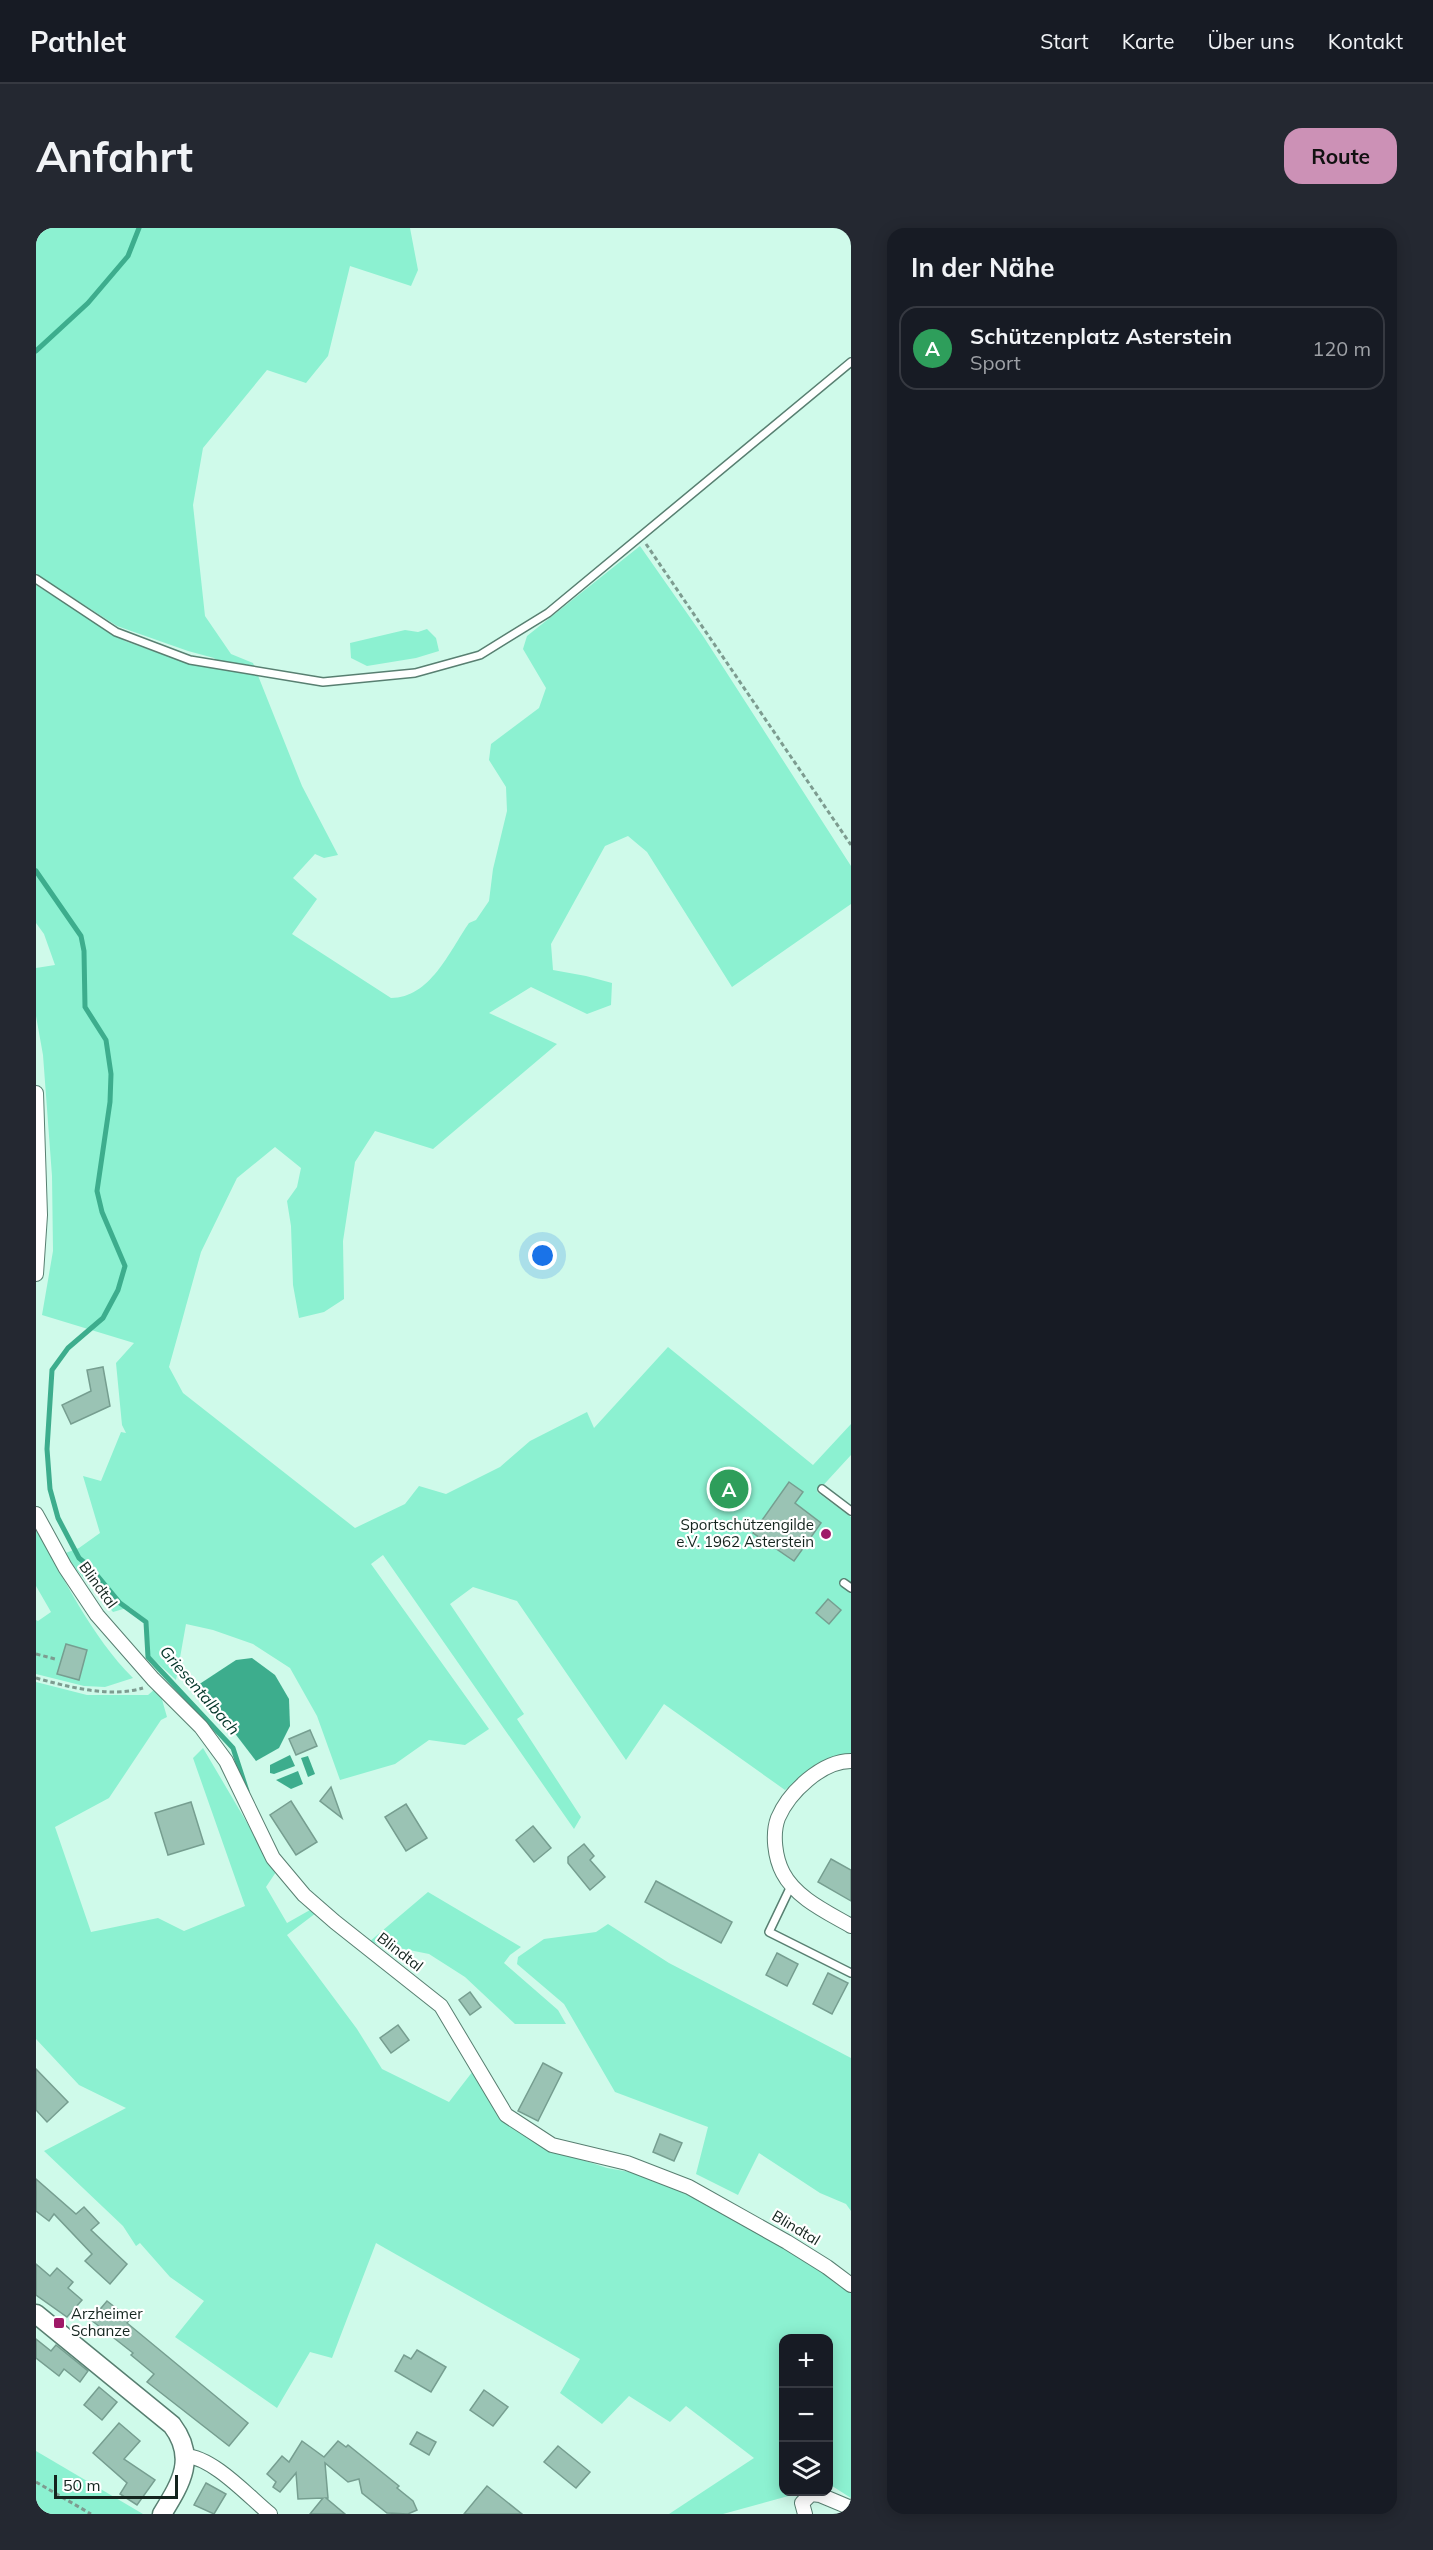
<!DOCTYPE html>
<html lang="de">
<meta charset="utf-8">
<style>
body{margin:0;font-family:Mulish,sans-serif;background:#242831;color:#f1f3f6}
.controls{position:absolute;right:18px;bottom:18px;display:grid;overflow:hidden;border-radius:12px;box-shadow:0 3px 15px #0003}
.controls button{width:54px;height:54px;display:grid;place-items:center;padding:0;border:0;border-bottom:2px solid #363941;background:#171b24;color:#f1f3f6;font:30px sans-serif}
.scale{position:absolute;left:18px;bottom:15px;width:124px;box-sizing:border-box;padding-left:6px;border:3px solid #14241e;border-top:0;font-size:16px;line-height:21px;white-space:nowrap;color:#14241e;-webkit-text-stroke:4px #fff;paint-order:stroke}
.you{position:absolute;left:507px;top:1028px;width:21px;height:21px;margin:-15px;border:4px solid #fff;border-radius:50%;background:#1a73e8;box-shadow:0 0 0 9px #1a73e833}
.badge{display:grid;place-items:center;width:39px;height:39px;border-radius:50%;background:#cc91b6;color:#fff;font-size:20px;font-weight:700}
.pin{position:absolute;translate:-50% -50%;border:3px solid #fff;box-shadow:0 2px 6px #0006}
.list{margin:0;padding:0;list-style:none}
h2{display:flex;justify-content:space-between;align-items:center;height:78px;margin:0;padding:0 24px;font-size:26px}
h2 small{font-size:20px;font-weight:400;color:#9ea1a6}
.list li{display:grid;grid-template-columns:39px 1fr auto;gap:18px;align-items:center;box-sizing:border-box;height:84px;margin:0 12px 12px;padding:0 12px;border:2px solid #363941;border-radius:18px}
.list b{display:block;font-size:22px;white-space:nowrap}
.list p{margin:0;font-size:20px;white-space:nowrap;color:#9ea1a6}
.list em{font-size:20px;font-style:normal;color:#9ea1a6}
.icon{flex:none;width:33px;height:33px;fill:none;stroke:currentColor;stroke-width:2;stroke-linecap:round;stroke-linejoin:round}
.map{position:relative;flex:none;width:815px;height:2286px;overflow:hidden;border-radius:18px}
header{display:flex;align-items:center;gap:36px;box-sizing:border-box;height:84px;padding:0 30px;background:#171b24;border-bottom:2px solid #363941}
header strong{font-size:28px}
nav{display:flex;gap:33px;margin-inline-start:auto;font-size:21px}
.intro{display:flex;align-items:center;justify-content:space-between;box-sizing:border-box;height:144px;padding:0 36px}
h1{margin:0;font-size:42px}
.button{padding:15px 27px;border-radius:18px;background:#cc91b6;color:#111;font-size:21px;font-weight:700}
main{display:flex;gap:36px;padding:0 36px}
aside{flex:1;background:#171b24;border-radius:18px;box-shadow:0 3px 15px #0003}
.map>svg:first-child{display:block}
</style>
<header>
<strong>Pathlet</strong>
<nav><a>Start</a><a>Karte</a><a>Über uns</a><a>Kontakt</a></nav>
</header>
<div class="intro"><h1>Anfahrt</h1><a class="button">Route</a></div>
<main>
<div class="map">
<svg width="815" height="2286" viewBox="0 0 815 2286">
<rect width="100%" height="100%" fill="#cffaea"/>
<g fill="#8cf1d1">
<path d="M0,0H374L382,42L375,58L314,38L292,128L270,155L231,142L167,220L157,277L169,388L195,426L217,435L266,558L302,627L288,630L279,626L257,650L281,671L256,706L355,770C394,770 413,724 433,695L440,692L453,673L457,641L471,583L470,559L453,532L455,516L503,480L510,460L487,421L491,408L604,318L667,408L815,638V676L696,759L611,624L592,608L569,618L515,716L517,742L550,748L576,755L575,777L551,786L495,759L453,785L521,816L397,921L339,903L319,934L307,1013L308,1071L288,1084L263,1090L257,1057L255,998L251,973L261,959L265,940L239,919L201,950L165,1024L133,1139L147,1165L319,1300L369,1276L383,1258L410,1266L464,1239L494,1213L551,1184L558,1200L632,1119L777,1237L815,1196V1227L781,1264L815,1289V1525L780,1536L749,1562L628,1476L590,1532L481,1373L437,1359L414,1376L488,1486L481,1491L545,1589L538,1601L347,1327L335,1336L453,1501L429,1517L393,1512L359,1536L304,1552L281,1488L254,1440L217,1416L177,1402L150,1396L140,1452L114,1428L112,1393L94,1379L77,1384L27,1326L43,1320L64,1305L47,1248L65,1253L85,1204L90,1205L86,1197L80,1135L98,1115L6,1087L17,1023L16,948L7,827L0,788V740L19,737L8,706L0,695V357L89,413L153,436L188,442L178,430L152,423L81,398L0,346Z"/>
<path d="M391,401L400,410L403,423L380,430L331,438L315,430L314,415L369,402L382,404Z"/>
<path d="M0,1301C29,1352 55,1408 97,1450L69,1459L48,1458L0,1446V1392L2,1393L15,1384L0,1358Z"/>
<path d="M0,1454L51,1467H112L119,1461L125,1468L131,1489L125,1492L73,1570L19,1599L55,1704L122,1690L148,1703L209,1678L157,1530L167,1520L240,1644L230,1659L251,1695L274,1682L280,1685L251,1707L321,1801L346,1841L413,1874L437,1843L472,1893L505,1918L571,1940L611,1947L694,1988L804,2053L815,2065V2270L793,2256L792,2110H748V2264H767L687,2286H633L718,2230L650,2178L634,2194L593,2168L566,2196L524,2165L544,2131L340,2015L296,2130L274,2124L241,2180L139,2109L168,2073L134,2049L104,2015L100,2018L87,1998L8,1923L90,1880L43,1857L0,1811Z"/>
<path d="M392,1664L485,1719L474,1727L468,1735L522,1782L530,1796H479L429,1749L393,1726L333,1714Z"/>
<path d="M572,1696L633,1735L815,1830V1983L810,1976L784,1965L723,1925L702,1967L660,1946L672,1899L579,1864L528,1776L481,1736L482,1729L508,1711L560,1704Z"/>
<path d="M0,2223L107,2286H0Z"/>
</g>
<g fill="#3dad8d">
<path d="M216,1430L239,1447L253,1471L254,1498L243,1520L220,1533L162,1457L200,1432Z"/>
<path d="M254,1527L259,1538L238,1546L234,1545V1537Z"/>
<path d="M272,1528L279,1546L272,1549L265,1530Z"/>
<path d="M262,1543L267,1556L255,1561L240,1552Z"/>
</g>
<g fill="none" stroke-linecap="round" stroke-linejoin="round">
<g stroke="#3dad8d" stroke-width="5">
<path d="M0,123L52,75L92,28L103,0"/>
<path d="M0,643L45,708L48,723L49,779L70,812L75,846L74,874L61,963L66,984L89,1038L82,1062L67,1090L32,1120L16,1142L11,1221L14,1261L22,1290L43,1330L55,1340L84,1375L110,1394L112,1429L197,1520L211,1563"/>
</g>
</g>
<g fill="#9ac3b4" stroke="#769e90" stroke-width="1.5">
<path d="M67,1139L74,1178L35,1196L26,1177L55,1163L51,1142Z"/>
<path d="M753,1254L767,1264L759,1275L785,1295L758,1333L717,1305Z"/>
<path d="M792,1371L805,1382L793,1396L780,1385Z"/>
<path d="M30,1416L51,1422L43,1452L21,1446Z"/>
<path d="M274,1502L281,1518L260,1527L253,1511Z"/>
<path d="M295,1559L306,1590L284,1573Z"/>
<path d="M255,1573L281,1614L260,1627L234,1587Z"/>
<path d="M155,1574L168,1616L132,1627L119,1585Z"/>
<path d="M370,1576L391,1610L370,1623L349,1589Z"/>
<path d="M497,1598L515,1620L498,1634L480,1612Z"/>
<path d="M548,1616L558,1628L554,1632L569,1649L554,1662L532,1635V1629Z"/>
<path d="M795,1631L815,1642V1673L782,1654Z"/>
<path d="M620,1653L696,1694L685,1715L609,1674Z"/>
<path d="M741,1725L762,1736L751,1758L730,1747Z"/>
<path d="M792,1745L812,1755L796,1786L777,1776Z"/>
<path d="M434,1764L445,1779L434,1787L423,1772Z"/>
<path d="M362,1797L373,1812L355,1825L344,1810Z"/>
<path d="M507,1835L526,1845L502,1893L482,1883Z"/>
<path d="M0,1841L32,1874L11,1894L0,1882Z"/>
<path d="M624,1906L646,1915L638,1933L617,1924Z"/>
<path d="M0,1951L40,1986L48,1979L63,1995L55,2002L91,2036L74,2056L49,2033L56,2026L18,1986L13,1993L0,1983Z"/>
<path d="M0,2036L14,2048L21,2040L37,2054L32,2060L46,2072L31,2089L0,2067Z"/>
<path d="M71,2073L94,2091L91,2095L212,2195L193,2218L111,2154L118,2146L95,2127L97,2125L55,2092Z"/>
<path d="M0,2111L15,2123L20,2117L52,2143L44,2154L28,2141L23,2148L0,2130Z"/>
<path d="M381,2122L410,2139L395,2164L359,2143L368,2127L375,2131Z"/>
<path d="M63,2159L81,2174L66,2192L48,2177Z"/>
<path d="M448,2162L472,2179L457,2198L434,2182Z"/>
<path d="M83,2195L104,2213L88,2231L119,2252L101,2277L84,2266L91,2255L57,2225Z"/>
<path d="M381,2204L400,2214L393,2227L374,2216Z"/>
<path d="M266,2213L288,2229L302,2213L310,2219L312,2217L363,2258L361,2260L377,2273L381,2282L372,2286L351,2285L326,2265L323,2251L312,2254L289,2235L292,2270H290L309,2286H274L287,2270L262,2271L260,2245L244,2264L237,2259L240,2254L231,2246L246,2228L253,2234Z"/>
<path d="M522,2218L554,2244L540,2260L508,2234Z"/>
<path d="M170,2255L190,2266L178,2286L158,2277Z"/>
<path d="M451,2258L486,2286H428Z"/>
</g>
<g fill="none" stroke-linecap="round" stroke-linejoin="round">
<defs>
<g id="service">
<path d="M0,351L80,404L154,432L287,454L379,445L444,427L512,385L815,134"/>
<path d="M786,1261L815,1283"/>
<path d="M808,1355L815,1360"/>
<path d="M755,1658L733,1704L815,1745"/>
</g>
<g id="minor">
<path d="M0,865L4,987L0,1046"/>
<path d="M0,1286L29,1339L61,1387L117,1451L165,1499L190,1533L237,1630L268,1667L299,1694L405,1778L470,1887L516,1917L591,1935L653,1959L751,2014L791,2039L815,2057"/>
<path d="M815,1533C786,1533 753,1564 742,1590C736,1606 739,1630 747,1645C760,1670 791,1684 815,1698"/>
<path d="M149,2228C177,2229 212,2268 234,2286"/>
<path d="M769,2286L766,2275L775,2266L784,2267L815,2280"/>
</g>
<path id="tertiary" d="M0,2086L136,2197C161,2230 145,2255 126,2286"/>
</defs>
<use href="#service" stroke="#587f71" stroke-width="10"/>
<use href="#minor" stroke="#587f71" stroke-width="16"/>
<use href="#tertiary" stroke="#587f71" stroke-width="21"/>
<g stroke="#7d9c90" stroke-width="3" stroke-dasharray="4.5 3" stroke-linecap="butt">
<path d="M610,316L815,617"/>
<path d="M0,1426L19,1431"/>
<path d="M0,1450C32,1459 75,1470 107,1460"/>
<path d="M0,2254L55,2286"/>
</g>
<use href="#service" stroke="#fff" stroke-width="7"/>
<use href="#minor" stroke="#fff" stroke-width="14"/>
<use href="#tertiary" stroke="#fff" stroke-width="18"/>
</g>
<g fill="#9f1968" stroke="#fff" stroke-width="2">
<circle cx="790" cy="1306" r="6"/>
<rect x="17" y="2089" width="12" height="12" rx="3"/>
</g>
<g text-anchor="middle" stroke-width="4.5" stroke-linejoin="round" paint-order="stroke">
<g font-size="15" fill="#14241e" stroke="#fff" text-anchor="end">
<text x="778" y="1302">Sportschützengilde<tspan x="778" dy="17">e.V. 1962 Asterstein</tspan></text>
<text x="35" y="2091" text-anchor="start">Arzheimer<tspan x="35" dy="17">Schanze</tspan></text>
</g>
<g font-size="15" fill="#14241e" stroke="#fff">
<text transform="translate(62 1357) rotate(54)" y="5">Blindtal</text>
<text transform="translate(364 1724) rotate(38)" y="5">Blindtal</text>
<text transform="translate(760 2000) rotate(31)" y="5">Blindtal</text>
</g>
<g font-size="16" font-style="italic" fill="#003427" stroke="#fff">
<text transform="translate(164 1462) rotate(49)" y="6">Griesentalbach</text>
</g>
</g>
</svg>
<div class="controls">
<button>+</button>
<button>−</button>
<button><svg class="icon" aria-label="layers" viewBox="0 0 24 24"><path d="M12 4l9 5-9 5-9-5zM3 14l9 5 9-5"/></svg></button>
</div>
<div class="scale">50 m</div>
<div class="you"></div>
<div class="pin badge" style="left:693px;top:1261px;background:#2e9e5b">A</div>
</div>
<aside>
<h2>In der Nähe<small></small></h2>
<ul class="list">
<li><span class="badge" style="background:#2e9e5b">A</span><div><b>Schützenplatz Asterstein</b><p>Sport</p></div><em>120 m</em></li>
</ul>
</aside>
</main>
